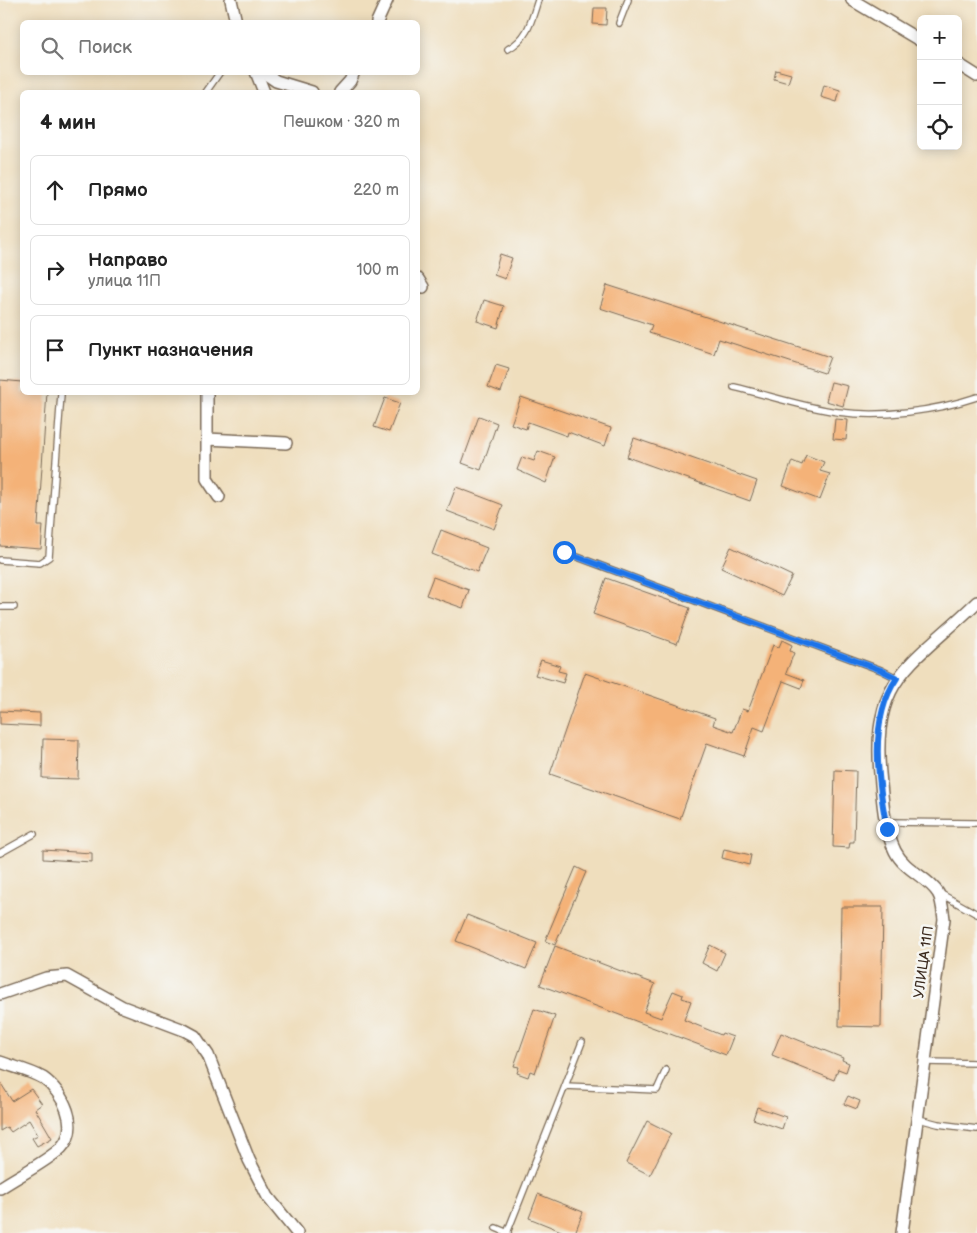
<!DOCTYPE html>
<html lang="ru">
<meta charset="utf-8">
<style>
body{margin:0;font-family:"Balsamiq Sans",sans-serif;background:#f6f6f6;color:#222}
.controls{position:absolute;right:15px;top:15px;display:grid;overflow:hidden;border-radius:8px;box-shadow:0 2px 12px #0003}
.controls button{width:45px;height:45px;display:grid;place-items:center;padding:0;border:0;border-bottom:1px solid #e0e0e0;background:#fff;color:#222;font:25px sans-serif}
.stop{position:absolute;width:15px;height:15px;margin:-11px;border:4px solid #1a73e8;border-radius:50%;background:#fff}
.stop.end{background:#1a73e8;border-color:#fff;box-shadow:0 1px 5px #0008}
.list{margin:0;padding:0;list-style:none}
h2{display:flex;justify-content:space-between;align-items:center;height:65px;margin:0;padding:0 20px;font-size:21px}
h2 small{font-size:16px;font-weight:400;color:#767676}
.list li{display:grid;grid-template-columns:32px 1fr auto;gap:15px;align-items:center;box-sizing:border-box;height:70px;margin:0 10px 10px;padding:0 10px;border:1px solid #e0e0e0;border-radius:8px}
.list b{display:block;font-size:19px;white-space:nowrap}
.list p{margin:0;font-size:16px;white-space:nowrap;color:#767676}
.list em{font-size:16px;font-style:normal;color:#767676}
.icon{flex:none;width:28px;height:28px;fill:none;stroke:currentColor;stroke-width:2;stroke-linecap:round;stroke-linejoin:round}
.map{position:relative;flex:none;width:977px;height:1233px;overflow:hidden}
.search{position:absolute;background:#fff;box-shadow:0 2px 12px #0003;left:20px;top:20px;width:400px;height:55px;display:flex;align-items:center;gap:12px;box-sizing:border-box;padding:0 18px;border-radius:8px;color:#767676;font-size:19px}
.panel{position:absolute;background:#fff;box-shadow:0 2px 12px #0003;left:20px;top:90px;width:400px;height:305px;border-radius:8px}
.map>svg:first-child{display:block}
</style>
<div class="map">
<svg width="977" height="1233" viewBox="0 0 977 1233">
<rect width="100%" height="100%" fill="#f6f6f2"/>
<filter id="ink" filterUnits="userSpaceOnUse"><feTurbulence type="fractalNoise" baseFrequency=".02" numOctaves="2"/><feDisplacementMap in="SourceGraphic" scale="10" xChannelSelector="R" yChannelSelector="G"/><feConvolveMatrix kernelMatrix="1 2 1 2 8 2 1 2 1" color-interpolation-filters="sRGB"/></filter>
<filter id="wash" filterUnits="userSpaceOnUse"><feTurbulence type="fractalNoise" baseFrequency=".0096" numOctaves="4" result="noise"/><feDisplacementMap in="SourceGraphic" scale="20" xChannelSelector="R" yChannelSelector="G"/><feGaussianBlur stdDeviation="1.12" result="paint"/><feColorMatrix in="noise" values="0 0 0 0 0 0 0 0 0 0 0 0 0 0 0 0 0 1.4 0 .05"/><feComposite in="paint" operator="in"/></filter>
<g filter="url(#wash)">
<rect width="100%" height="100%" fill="#efdebd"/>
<g id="blocks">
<g fill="#f4b278">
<path d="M594,8H607L606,25L593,24Z"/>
<path d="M776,70L791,74L788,83L774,79Z"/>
<path d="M824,85L840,90L837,102L821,97Z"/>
<path d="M500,254L512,258L505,279L494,275Z"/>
<path d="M607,285L830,357L824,373L719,339L714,354L649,333L652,325L600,308Z"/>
<path d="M484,300L504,306L498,328L477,321Z"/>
<path d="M496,365L509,369L501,392L488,387Z"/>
<path d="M0,380L22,382V392H47L38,526H43L41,549L0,546Z"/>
<path d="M831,382L848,386L843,406L826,401Z"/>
<path d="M521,397L611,428L605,446L568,432L567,436L528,422L526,429L511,424Z"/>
<path d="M385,398L400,403L389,432L374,427Z"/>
<path d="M479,416L497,423L481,470L462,463Z"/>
<path d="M835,419L848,420L846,440L833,439Z"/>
<path d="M634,438L757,481L750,501L627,457Z"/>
<path d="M538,451L555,457L546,483L517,470L522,457L534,461Z"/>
<path d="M806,455L824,462L820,471L830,474L820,500L783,486L792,461L802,465Z"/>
<path d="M456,487L503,505L494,529L447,511Z"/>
<path d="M441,530L487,548L477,572L432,554Z"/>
<path d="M731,547L792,576L782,596L721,568Z"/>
<path d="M433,577L469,590L463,608L426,595Z"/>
<path d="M606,578L690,608L677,644L593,614Z"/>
<path d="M782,640L792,645L790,651L794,653L786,673L804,680L801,688L783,681L764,731L754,727L744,756L707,743L680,819L550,774L585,673L715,718L713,725L733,732L742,709L748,711L773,645L779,647Z"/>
<path d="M541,660L560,666L558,671L566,673L563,683L535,675Z"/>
<path d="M0,711L40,713V726L0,724Z"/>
<path d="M43,739L79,740L78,779L42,778Z"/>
<path d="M835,770L856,771L854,842H850L849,848L833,847Z"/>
<path d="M724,849L751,855L749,865L722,858Z"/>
<path d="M43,850L92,853V862L43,859Z"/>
<path d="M576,867L586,872L555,945L545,941Z"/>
<path d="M841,907H883L881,1027L839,1026Z"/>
<path d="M467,915L537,943L526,969L456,941Z"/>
<path d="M710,945L725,953L717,971L702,963Z"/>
<path d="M555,946L655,984L644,1012L661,1018L673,991L683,995L682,998L691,1001L684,1020L721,1035L722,1033L733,1037L726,1055L540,985Z"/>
<path d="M534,1009L555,1016L535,1073L530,1071L528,1077L517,1073L519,1067L514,1066Z"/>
<path d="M781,1033L843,1058L842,1060L849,1063L846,1072L838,1069L834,1080L772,1055Z"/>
<path d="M0,1082L12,1101L31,1089L42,1104L35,1109L52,1138L37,1146L32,1138L38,1135L29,1120L11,1132L7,1127L0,1131Z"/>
<path d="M848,1096L860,1101L857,1109L844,1104Z"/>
<path d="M757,1107L786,1117L782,1129L753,1119Z"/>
<path d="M647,1121L671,1133L650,1175L626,1163Z"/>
<path d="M538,1194L583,1212L575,1233H566L529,1218Z"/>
</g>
</g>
</g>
<g filter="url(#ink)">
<use href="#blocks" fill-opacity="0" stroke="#7a6956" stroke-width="1"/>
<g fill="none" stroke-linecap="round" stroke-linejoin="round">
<defs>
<g id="service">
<path d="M619,23L628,0"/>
<path d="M508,49C528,38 531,22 538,0"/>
<path d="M206,92L220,72"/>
<path d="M734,387C768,395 803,407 838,412C882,418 935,411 977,397"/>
<path d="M564,552L881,670L897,678"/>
<path d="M0,560L40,563L49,557L61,394"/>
<path d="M0,607H14"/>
<path d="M886,822L977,823"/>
<path d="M0,853L34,834"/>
<path d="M941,894L977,914"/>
<path d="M926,1062L977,1063"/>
<path d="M565,1086L582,1042"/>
<path d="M919,1119L938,1124L977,1129"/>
<path d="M496,1228L508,1233"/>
<path d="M507,1233L565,1086L657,1090L666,1070"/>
</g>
<g id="minor">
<path d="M231,0L236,22"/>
<path d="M852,0L921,41"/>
<path d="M377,22L387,0"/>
<path d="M958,64L977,76"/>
<path d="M256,72L264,92"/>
<path d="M263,72L276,81L312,92"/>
<path d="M340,92L350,81L354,72"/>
<path d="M418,279L423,287"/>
<path d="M207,392V479L219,497"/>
<path d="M207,439L286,443"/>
<path d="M0,994L46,978L67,976L123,1007L184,1030L195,1036L208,1055L249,1160L268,1197L297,1233"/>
<path d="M0,1062C14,1067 31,1071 43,1078C63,1092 81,1127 61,1148C46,1162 18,1176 0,1188"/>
<path d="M902,1233L944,919C943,912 942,899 938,893C928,877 905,871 895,851C885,831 883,806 881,784C869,677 909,668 977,602"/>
</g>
</defs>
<use href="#service" stroke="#7a6956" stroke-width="8"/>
<use href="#minor" stroke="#7a6956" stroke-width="14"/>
<use href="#service" stroke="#fff" stroke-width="5.5"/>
<use href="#minor" stroke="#fff" stroke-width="11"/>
</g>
</g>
<g fill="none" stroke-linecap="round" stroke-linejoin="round" filter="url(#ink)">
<path stroke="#1a73e8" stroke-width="6" d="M564,552L881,670L897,678C868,720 878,782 887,829"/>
</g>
<g text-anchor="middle" stroke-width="5" stroke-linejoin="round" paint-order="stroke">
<g font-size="14" fill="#3b2a1e" stroke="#f6f6f2">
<text transform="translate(923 962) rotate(-82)" y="5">УЛИЦА 11П</text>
</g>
</g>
</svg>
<div class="controls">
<button>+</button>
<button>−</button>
<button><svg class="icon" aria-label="locate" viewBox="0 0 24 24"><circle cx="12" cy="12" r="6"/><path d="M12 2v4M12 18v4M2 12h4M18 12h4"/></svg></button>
</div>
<div class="stop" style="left:564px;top:552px"></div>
<div class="stop end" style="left:887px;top:829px"></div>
<div class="search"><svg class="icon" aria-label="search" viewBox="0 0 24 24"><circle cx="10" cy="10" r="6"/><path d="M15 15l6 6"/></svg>Поиск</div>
<section class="panel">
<h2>4 мин<small>Пешком · 320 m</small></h2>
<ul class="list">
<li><svg class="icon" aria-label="ahead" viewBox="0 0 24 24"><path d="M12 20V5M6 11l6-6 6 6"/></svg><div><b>Прямо</b></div><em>220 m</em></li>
<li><svg class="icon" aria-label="right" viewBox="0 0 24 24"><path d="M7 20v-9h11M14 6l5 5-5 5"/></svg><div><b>Направо</b><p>улица 11П</p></div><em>100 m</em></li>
<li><svg class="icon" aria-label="arrive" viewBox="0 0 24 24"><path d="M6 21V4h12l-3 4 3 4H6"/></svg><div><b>Пункт назначения</b></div></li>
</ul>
</section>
</div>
